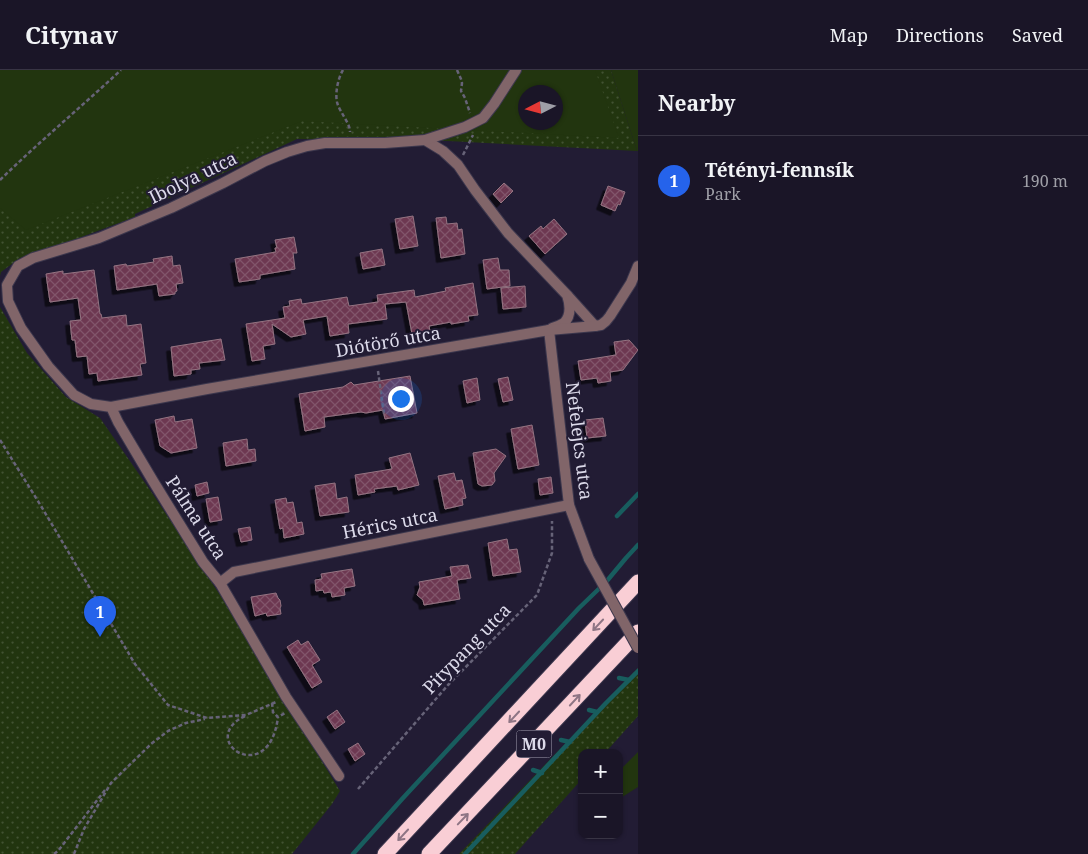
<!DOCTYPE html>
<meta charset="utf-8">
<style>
body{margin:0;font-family:"Noto Serif",serif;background:#272233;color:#f1f3f6}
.controls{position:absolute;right:15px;bottom:15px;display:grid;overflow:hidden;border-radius:10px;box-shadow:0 1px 4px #0004}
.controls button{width:45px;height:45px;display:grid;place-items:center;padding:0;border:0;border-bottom:1px solid #383444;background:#1a1527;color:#f1f3f6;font:25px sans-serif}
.compass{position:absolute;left:518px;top:15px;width:45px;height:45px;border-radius:50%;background:#1a1527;box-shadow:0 1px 4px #0004;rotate:264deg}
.you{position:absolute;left:400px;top:328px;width:18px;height:18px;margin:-12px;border:4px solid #fff;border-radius:50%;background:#1a73e8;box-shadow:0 0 0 8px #1a73e833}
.badge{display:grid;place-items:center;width:32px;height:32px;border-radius:50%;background:#2563eb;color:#fff;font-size:16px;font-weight:700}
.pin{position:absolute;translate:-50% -41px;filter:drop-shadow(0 1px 2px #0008)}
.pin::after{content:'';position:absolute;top:26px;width:18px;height:15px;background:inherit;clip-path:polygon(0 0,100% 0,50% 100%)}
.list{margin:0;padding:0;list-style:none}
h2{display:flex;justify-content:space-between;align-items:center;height:65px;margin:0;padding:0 20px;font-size:21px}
h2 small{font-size:16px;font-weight:400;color:#9f9fa7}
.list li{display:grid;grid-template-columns:32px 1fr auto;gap:15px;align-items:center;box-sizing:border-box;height:90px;padding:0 20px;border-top:1px solid #383444}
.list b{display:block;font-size:19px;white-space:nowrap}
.list p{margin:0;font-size:16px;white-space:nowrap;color:#9f9fa7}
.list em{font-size:16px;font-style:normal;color:#9f9fa7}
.map{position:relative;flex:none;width:638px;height:784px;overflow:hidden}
header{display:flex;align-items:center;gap:30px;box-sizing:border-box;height:70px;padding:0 25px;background:#1a1527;border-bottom:1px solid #383444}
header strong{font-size:24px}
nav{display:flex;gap:28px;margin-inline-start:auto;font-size:18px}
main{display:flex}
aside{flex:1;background:#1a1527}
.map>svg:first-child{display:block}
</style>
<header>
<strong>Citynav</strong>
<nav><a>Map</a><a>Directions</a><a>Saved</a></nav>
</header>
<main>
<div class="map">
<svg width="638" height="784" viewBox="0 0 638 784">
<defs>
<pattern id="grass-dots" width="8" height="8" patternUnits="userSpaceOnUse" patternTransform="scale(1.25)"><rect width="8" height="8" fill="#22350f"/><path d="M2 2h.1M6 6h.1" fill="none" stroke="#425232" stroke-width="1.8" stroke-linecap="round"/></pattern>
<pattern id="building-cross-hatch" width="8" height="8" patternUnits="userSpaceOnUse" patternTransform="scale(1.25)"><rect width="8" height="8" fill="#6d3851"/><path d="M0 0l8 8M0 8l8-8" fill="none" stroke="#81546a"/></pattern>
<filter id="shadow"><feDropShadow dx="-4.5" dy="4.5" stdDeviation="0" flood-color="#0009"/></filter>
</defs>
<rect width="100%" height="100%" fill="#221c34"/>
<g fill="url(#grass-dots)" fill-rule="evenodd">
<path d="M0,0H611L637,81L448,71L297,69L135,144V147L68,172L20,188L1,202L0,206ZM526,22H556V52H526Z"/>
<path d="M0,237L27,283L66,327L100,348L150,420L222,528L340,721L332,734L292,784H0Z"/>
<path d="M638,598V646L605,683H582V709L515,784H459Z"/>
</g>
<g fill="#22350f" fill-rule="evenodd">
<path d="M0,0H595L619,68L302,51L26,160L0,138ZM526,22H556V52H526Z"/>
<path d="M611,0H638V81H637Z"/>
<path d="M638,682V717L619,729V701Z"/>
</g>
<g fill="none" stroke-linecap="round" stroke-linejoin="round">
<g stroke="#185d5e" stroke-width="4.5">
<path d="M617,446L638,424"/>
<path d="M619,608L629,610"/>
<path d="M589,640L597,642"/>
<path d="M561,670L570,672"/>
<path d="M533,700L542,703"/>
<path d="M353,784L403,728L579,538L606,512L626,488L638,475"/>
<path d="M465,784L606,633L638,601"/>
</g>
</g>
<g fill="url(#building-cross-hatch)" stroke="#957482" filter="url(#shadow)">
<path d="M504,113L513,121L501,133L493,124Z"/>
<path d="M608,116L625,122L620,135L618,134L615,141L601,135Z"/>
<path d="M413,146L418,176L400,179L395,149Z"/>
<path d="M446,147L447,154L457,153L458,160L462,159L465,184L441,188L436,148Z"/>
<path d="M554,149L567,164L545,184L529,166L541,156L543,159Z"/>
<path d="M294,167L297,183H293L295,199L260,205V209L239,212L235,189L276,182L275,178H277L275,170Z"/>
<path d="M382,179L385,195L363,199L360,183Z"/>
<path d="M172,186L173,196L180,195L183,213L176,214L177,221L175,222V224L159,226L157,214L117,220L114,196L126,194L127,196L154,192L153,189Z"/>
<path d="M498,188L500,200H509L510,216L487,219L483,190Z"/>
<path d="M94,200L100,244H101L102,248L126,245L127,256L141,254L146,293L140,294L142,305L98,311L97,303L89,304L87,286L77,287L75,270H72L70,251L81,250L78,228L50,232L46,204L63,201V204Z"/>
<path d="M473,213L478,245L468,246L469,251L451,254V252L429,256L430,261L412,264L406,232L385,234L387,249L348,254L349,263L330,266L327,246L303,250L306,264L291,267L272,254L275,274L263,276L265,289L252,291L246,254L285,248L283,237L290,236L289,231L301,229L302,234L347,227L349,236L378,232L377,225L414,220L415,227L446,221L445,218Z"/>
<path d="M525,216L526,237L503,239L501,218Z"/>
<path d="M221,269L225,290L199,293L200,299L191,300V304L174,306L171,277Z"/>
<path d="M629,270L638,280L623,300L610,302L611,311L598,313L597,308L581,310L578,291L616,285L614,272Z"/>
<path d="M410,306L417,343L385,349L383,340L366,343L361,342L324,347L325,357L305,361L299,324L343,317L351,312L354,315Z"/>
<path d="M508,307L513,330L503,332L498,309Z"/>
<path d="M477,308L480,330L467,333L463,311Z"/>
<path d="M174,346L175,352L192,349L197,378L171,383L160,376L155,350Z"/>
<path d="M603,348L606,366L587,368L585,350Z"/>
<path d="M532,355L539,395L518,399L511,359Z"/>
<path d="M247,369L248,380L255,379L256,391L226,396L223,373Z"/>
<path d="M496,379L506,386L494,403L495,411L492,415L482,416L478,414L473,383Z"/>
<path d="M410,383L419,415L398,420L397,416L374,419L375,422L358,425L355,405L392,399L389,388Z"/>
<path d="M454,403L456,411L462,410L466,428L462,429L463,435L445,439L438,406Z"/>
<path d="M551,407L553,423L540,425L538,409Z"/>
<path d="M207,412L209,423L197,426L195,415Z"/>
<path d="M335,413L337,429L347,427L349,442L320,446L315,416Z"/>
<path d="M218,427L222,450L210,452L206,429Z"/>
<path d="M286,428L287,433L293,432L297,453L302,452L304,464L284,468L283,458L280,459L275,430Z"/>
<path d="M250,457L252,470L241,472L238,459Z"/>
<path d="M507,469L509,480L517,479L521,502L493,506L488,473Z"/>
<path d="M468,495L471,508L457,510L460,529L424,535L423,530L417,525L420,517L419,512L452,506L450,497Z"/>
<path d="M352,499L355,516L344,518L345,525L332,527L331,522L324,523L323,520L316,521L315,510L322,509L321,504Z"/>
<path d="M276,523L278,528L280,530L281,536L280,538L281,544L267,546L266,543L255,546L251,527Z"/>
<path d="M298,570L301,575L308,571L320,590L312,595L322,612L312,618L287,577Z"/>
<path d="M337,640L345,652L335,659L327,647Z"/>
<path d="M358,673L365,684L355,691L348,679Z"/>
</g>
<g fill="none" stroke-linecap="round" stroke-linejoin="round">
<defs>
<g id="street">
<path d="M425,70L443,81L458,95L475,120L508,163L567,225C570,234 572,245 564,253C561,255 556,257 552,258"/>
<path d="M568,226L595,256"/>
<path d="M549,260L569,435L589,489"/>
<path d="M111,337L207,319L549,260L595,256L601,255L606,251L610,246L631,213L638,196"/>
<path d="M220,513L234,502L569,435"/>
<path d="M339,706L286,627L220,513L203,492L153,411L118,352L111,337L91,334L74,325L48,296L21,258L8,231L7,215L18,196L33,188L99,168L171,138L223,113L265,91L287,82L307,76L325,73H385L425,70L465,57L483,48L494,34L516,0"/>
</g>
<g id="highway">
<path d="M385,784L638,512"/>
<path d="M429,784L638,562"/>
</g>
</defs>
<use href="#street" stroke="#3c374d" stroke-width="12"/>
<use href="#highway" stroke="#3c374d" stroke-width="17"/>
<g stroke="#676378" stroke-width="2.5" stroke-dasharray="4 2.5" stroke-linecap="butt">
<path d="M343,0C338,8 335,23 337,32C338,36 340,40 342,43C345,49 350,55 350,62"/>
<path d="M457,0L461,9L462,13L461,21L465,28L470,43"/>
<path d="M463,85L473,65"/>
<path d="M0,110C39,72 81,37 121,0"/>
<path d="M378,301L384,344"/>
<path d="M0,370L41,436L135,594L168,635L207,648L246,645L276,632"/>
<path d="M272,633L273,642L278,647L285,643"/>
<path d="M245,646C195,670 269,720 278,647"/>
<path d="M358,719L448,615L537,525L552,483V451"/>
<path d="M54,784L58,781L105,720"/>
<path d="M74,784L84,759L111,713L151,674L168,661L186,653L205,649"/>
</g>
<use href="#street" stroke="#816569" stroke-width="10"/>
<use href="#highway" stroke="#f9ced5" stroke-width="15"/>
<defs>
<path id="street-bridge" d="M589,489L638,578"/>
</defs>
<use href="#street-bridge" stroke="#3c374d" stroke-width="12" stroke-linecap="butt"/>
<use href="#street-bridge" stroke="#816569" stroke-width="10"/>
</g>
<defs><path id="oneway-shaft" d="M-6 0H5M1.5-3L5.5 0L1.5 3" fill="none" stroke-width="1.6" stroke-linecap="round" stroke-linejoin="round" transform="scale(1.25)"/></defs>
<g stroke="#8e7584">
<use href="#oneway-shaft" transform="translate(598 555) rotate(133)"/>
<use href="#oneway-shaft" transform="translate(575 630) rotate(-47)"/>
<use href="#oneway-shaft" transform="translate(514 647) rotate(133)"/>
<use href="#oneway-shaft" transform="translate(463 749) rotate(-46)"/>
<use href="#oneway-shaft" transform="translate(403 765) rotate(133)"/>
</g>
<g text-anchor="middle" stroke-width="4" stroke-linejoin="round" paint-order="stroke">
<rect fill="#221c34" stroke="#a4a1b3" stroke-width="1" x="516.5" y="660.5" width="35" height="27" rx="4"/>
<g font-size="16" font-weight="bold" fill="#dcdaea">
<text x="534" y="680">M0</text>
</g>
<g font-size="18" fill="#dcdaea" stroke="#221c34">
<text transform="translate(193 108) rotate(-26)" y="6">Ibolya utca</text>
<text transform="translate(388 272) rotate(-10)" y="6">Diótörő utca</text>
<text transform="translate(579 371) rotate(83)" y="6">Nefelejcs utca</text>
<text transform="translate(196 448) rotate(57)" y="6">Pálma utca</text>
<text transform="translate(390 454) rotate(-11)" y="6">Hérics utca</text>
<text transform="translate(467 579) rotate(-46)" y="6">Pitypang utca</text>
</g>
</g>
</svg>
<div class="controls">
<button>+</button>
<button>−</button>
</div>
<svg class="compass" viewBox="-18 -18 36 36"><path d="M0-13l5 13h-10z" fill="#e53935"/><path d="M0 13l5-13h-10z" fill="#9f9fa7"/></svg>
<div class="you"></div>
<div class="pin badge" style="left:100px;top:567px">1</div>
</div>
<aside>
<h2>Nearby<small></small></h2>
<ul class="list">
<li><span class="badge">1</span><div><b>Tétényi-fennsík</b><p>Park</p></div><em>190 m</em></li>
</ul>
</aside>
</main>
